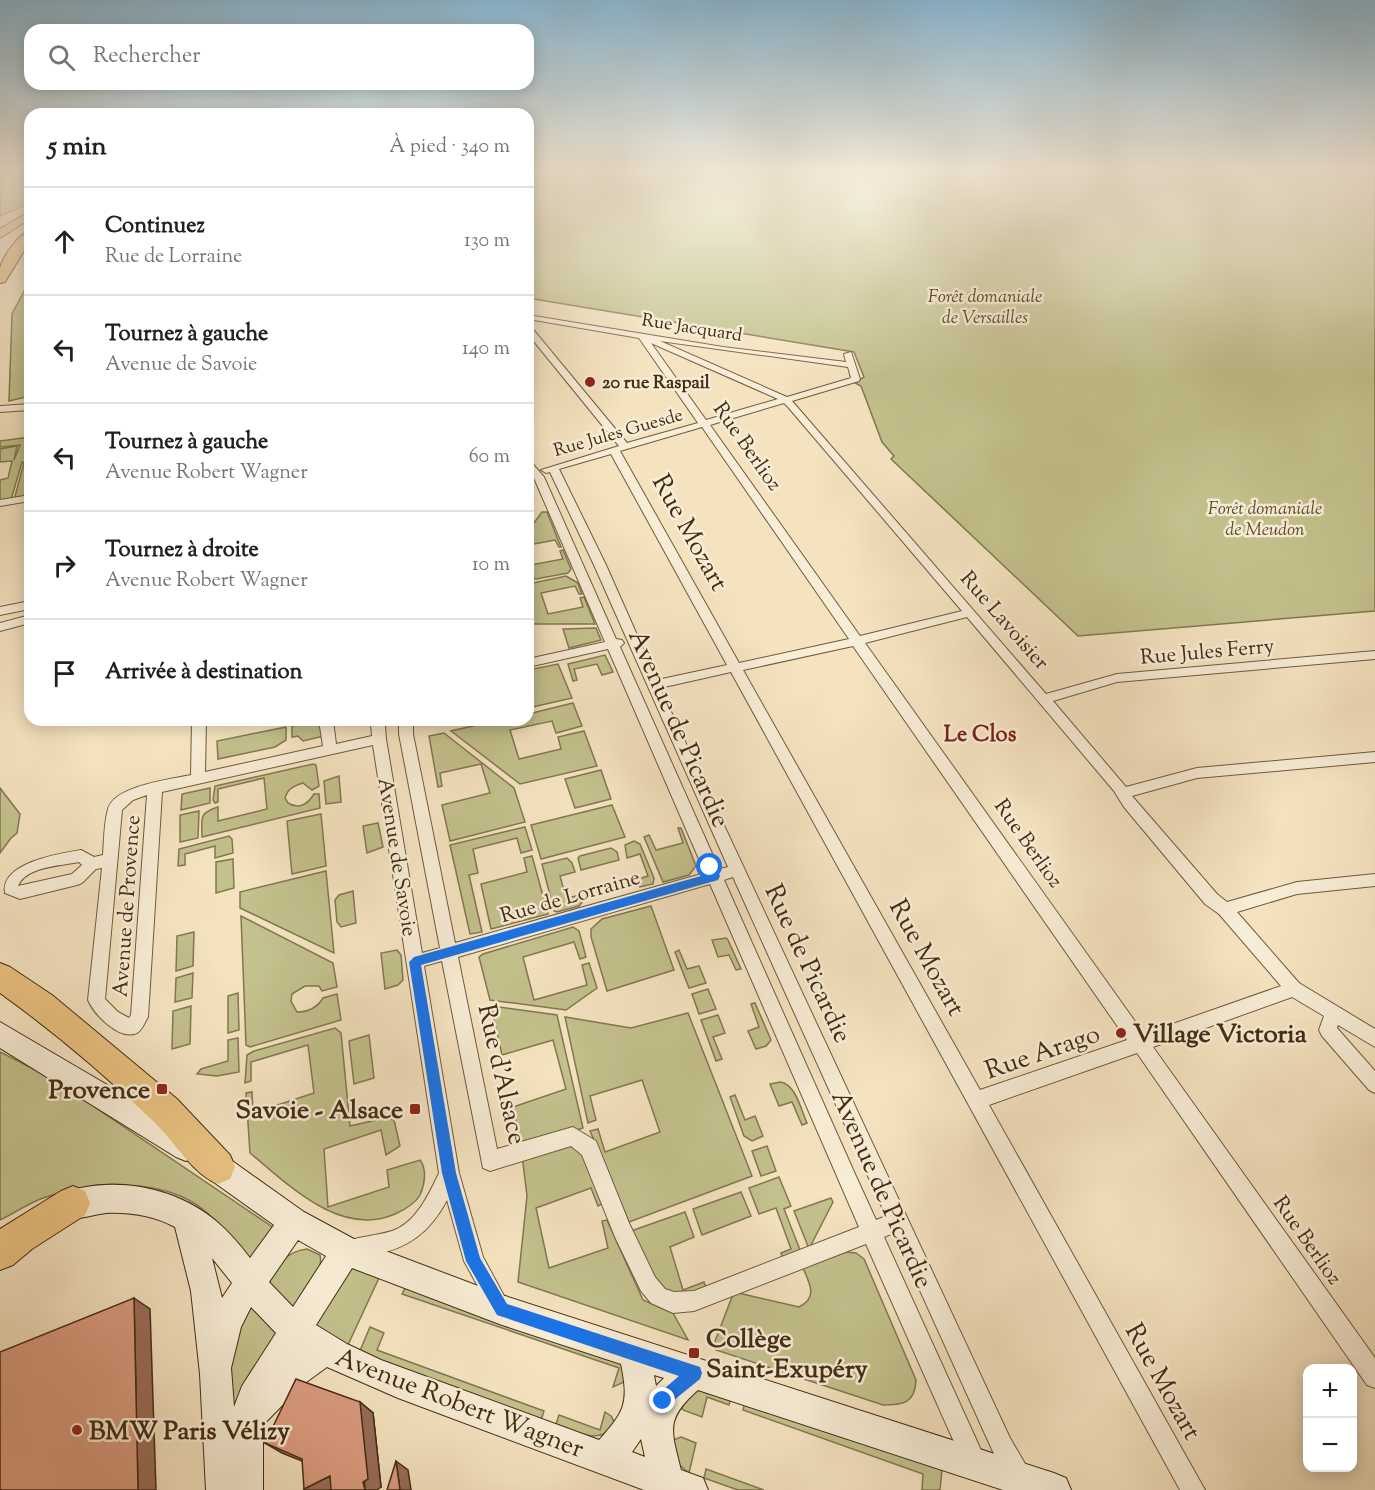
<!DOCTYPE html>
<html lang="fr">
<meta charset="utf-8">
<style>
body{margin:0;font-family:"Sorts Mill Goudy",serif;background:#f6f6f6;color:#202124}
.controls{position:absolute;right:18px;bottom:18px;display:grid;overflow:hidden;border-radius:12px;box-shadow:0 3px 15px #0003}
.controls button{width:54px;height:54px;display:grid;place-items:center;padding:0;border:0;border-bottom:2px solid #e0e0e0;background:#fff;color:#202124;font:30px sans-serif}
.stop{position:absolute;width:18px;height:18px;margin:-14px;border:4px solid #1a73e8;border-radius:50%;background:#fff}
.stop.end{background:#1a73e8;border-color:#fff;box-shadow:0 2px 6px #0008}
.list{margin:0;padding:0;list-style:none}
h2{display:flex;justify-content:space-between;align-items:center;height:78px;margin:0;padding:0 24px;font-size:26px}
h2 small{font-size:20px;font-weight:400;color:#757577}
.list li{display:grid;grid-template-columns:39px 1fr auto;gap:18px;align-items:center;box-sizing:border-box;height:108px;padding:0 24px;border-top:2px solid #e0e0e0}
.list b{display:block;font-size:22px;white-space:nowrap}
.list p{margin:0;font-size:20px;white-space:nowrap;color:#757577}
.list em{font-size:20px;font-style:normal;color:#757577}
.icon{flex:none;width:33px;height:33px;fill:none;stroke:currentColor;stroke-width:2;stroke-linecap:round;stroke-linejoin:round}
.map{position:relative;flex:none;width:1375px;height:1490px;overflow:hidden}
.search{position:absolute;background:#fff;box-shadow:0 3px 15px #0003;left:24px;top:24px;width:510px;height:66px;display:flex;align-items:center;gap:15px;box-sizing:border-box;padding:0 21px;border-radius:18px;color:#757577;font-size:22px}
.panel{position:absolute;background:#fff;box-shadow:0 3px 15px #0003;left:24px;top:108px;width:510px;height:618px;border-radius:18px}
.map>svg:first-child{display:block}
</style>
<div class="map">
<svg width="1375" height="1490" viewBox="0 0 1375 1490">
<rect width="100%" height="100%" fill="#f5e3c0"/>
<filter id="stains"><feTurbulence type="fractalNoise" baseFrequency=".00333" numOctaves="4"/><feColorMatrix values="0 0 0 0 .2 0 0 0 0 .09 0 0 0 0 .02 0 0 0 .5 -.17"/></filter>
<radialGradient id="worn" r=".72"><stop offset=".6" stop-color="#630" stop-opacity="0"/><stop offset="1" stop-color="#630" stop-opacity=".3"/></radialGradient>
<g fill="#c3c18d" stroke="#837750" stroke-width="1.5">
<path d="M528,168H1375V611L1078,636L891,459L894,456L882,442L861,386L855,383L864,377L854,352L528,298Z"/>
<path d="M30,170V203L0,216V182Z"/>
<path d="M30,280V396L9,401L12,314Z"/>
<path d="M30,437V497L14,500L24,463L22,462L11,500L0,502V480L8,478L12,461L0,462V449L17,446L14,460L20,445L0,447V441Z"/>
<path d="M542,512H547L561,547H559L555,540L528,545V531Z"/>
<path d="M563,550L571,569L568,573L536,579L528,577V559L531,565L563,559L560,551Z"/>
<path d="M566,576L578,583L582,594H579L575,586L541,593L548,614L583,607L580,598L584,597L595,624H528V584Z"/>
<path d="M596,628L601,640L569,648L563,629Z"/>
<path d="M605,655L613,672L602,675L597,664L574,669L577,680L573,681L568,664Z"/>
<path d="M558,664L572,698L528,708V670Z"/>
<path d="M573,703L582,726L556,733L552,721L510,730L519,759L561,749L558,737L584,731L597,766L520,784L451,731L499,720H528V714Z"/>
<path d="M322,720L324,736L303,741L298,736L292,737V726Z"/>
<path d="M286,727V740L275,747L218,759L217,741Z"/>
<path d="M444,733L514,788L525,822L450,841L442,805L490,793L481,764L440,773L442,786L438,787L429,736Z"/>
<path d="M313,764L316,765L319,786L312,790L303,783C294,786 288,788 285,798L288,803C299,810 308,804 314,794H319L320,808L202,837C202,819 198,813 218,807V821L267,809L264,778L218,789V802L215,803L213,800L215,786Z"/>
<path d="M601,770L611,799L575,808L565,779Z"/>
<path d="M339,776L341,802L326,804L324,781Z"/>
<path d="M0,788L20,814L17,833L11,838L0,853Z"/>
<path d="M210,788V803L181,810L182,794Z"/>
<path d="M612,805L625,837L541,859L531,825Z"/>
<path d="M199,811L198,838L180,842V815Z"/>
<path d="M321,814L326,866L292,874L287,821Z"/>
<path d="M378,823L383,847L367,853L363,826Z"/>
<path d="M525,827L532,850L521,853L517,838L473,849L478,873L469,875L482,932L470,934L450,845Z"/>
<path d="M678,828H681L696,866L689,875L663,882L644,837L649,835L656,850L683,843Z"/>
<path d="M229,836L232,839L233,853L215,858V846L185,854V865L178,866L179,849Z"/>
<path d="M634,841L640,844L654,878L653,884L640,887L635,880L648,876L640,854L627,858L625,845Z"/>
<path d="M611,848L617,852L619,860L581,870L578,858L580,856Z"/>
<path d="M532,856L548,914L491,929L481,884L527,872L524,858Z"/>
<path d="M567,858L572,863L575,872L560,876L566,898L581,895L583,901L579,906L557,912L554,911L542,864Z"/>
<path d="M233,859L234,888L216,893V862Z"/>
<path d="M326,871L334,953L240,908V892Z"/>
<path d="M353,891L356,923L341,927L337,922L335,900L339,895Z"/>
<path d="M651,906L674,970L607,991L591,937V929L602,919Z"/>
<path d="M241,916L333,963L337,987L322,991L319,986H305L292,994L291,1001L297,1012C308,1012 317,1008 323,998L337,994L341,1020L250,1047L246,1045Z"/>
<path d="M573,927L579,931L586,957L580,959L574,942L523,957L534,1000L587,985L582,965L589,963L597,988L566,1010L490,1000L479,957L483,954Z"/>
<path d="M194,932L193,966L176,971L177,936Z"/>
<path d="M726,938L728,940L741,969L736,970L729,955L718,957L712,940Z"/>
<path d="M397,950L401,955L403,980L398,985L385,989L381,953Z"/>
<path d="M679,950L687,969L699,966L706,983L689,988L675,952Z"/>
<path d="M193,973L192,998L175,1002L176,978Z"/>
<path d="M708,989L716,1009L699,1014L692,994Z"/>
<path d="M238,993L239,1030L228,1033V996Z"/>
<path d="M755,1003L771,1040L766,1046L756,1049L748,1031L759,1027L751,1004Z"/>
<path d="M191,1006L190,1044L172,1049L173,1011Z"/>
<path d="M491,1006L557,1015L583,1128L521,1148L513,1107L566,1089L553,1040L502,1055Z"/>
<path d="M688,1013L752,1176L629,1222L590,1131L598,1129L605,1152L660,1132L642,1080L590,1096L596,1120L588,1123L565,1017L631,1028Z"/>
<path d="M718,1015L725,1033L713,1037L722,1059L716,1061L701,1020Z"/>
<path d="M335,1028L341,1033L350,1126L385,1118L394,1120L400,1146L386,1155L381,1130L324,1149L328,1207L389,1187L387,1170L420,1160C427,1169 425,1184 420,1195C415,1204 404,1210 395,1214C340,1238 288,1184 250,1153L246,1093L252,1092L253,1113L314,1093L308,1045L251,1062V1081L245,1083L247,1055L254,1051Z"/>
<path d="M369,1035L374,1078L354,1084L349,1041Z"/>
<path d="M238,1038L239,1072L217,1076L197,1074L201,1069L228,1061V1040Z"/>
<path d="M0,1052L53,1079L274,1228L251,1262C238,1243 223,1226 205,1211C164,1177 93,1181 46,1197C30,1202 15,1213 0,1220Z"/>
<path d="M780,1082C796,1084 801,1110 807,1123L802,1125L792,1102L779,1106L770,1084Z"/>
<path d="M735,1095L745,1120L755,1116L763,1136L752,1141L744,1136L730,1097Z"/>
<path d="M569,1142L582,1152L602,1204L598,1206L591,1188L536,1208L549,1268L608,1248L602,1221L607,1220L643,1300L673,1313L688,1340L518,1282L527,1196L522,1155Z"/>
<path d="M767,1146L776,1171L761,1176L752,1151Z"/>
<path d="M779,1177L791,1206L784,1209L802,1255L784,1262L781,1253L791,1249L776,1208L759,1214L749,1188Z"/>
<path d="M741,1192L751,1216L702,1235L693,1209Z"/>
<path d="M831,1198L833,1202L809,1249L794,1211Z"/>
<path d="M685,1212L694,1237L670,1247L683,1290L704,1282L707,1291L676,1298L657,1286L631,1231Z"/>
<path d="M307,1249L320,1255C324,1276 306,1291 295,1306L288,1307L270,1287C269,1268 288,1251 307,1249Z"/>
<path d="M846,1252L856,1253L864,1259L916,1380C915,1403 904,1405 883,1405L716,1350L715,1341L734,1292L799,1307C818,1298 810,1284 803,1268Z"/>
<path d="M352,1268L379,1278L347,1347L314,1328L348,1270Z"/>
<path d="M406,1286L621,1361L631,1379L613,1387L619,1368L402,1294Z"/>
<path d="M246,1301L278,1334L232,1423L229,1363Z"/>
<path d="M370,1327L384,1333L377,1350L544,1411L541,1420L359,1353Z"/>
<path d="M699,1388L731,1397L729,1405L707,1397L702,1417L683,1410L678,1399Z"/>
<path d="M745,1402L942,1469L940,1490H922L923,1474L743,1410Z"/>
<path d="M605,1412L611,1416L618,1428C590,1443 583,1434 556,1424L559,1415L600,1430Z"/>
<path d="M681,1437L696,1443L689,1473L677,1463L668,1442Z"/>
<path d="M706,1469L764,1490H738L704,1478Z"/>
</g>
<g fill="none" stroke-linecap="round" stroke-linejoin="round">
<defs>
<g id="street">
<path d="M528,315L723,347L846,362L844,354L851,352L860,379L859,381L792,401L1046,694L1117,674L1375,651V659L1117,682L1053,701L1126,787L1197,768L1375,752V762L1197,778L1132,796L1217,894L1227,902L1297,882L1375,874V886L1297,894L1237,912L1299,983L1375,1029V1047L1338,1025L1337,1028L1375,1071V1093L1369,1090L1322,1036L1319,1030L1324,1016L1292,997L1153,1047L1375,1358V1388L1367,1385L1137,1053L989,1105L1205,1490H1180L731,672L660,688L1010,1438L1031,1474L1027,1482L1019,1486L1011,1482L994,1454L894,1233L884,1237L986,1461L982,1469L974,1473L966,1469L866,1244L694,1311L673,1313L651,1303L641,1291L615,1237L582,1155L571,1146L490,1171L483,1168L442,961L424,966L459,1173L483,1257L509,1305L506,1312L499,1315L492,1312L464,1261L447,1200C430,1232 408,1249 372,1255C362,1257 354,1260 345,1256L342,1249L345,1242C360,1236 376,1236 392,1231C416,1223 429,1194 439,1173L373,745L162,792L148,1017C145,1022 142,1030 137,1033C119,1041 94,1014 88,1000L102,868L96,869L82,883L77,885L20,899L5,893C0,862 63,853 81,850L94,857L103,855C104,841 104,823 108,809C114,786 171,779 191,775L192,720H206L205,772L323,746L319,720H333L336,744L372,736L371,725L374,720H388L385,725L386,739L422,953L440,948L399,734V720H413V734L455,943L705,873L608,649L528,667V659L605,642L534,478L528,470V461L531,462L544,477L616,639L622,640L624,643L620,647L719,869L728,867L594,565L550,472L546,473L541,470L619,446L528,334V327H531L627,443L698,423L639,338L528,319ZM660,341L848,367L851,378L787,397ZM651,343L778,399L706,420ZM784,403L788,407L962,611L860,636L710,425ZM702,427L849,639L739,663L620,451ZM611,454L727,665L657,680L606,565L559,469ZM967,617L1114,791L1124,807L1205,904L1219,914L1281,986L1144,1034L865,643ZM853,646L1127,1040L980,1090L743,670ZM147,795L131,1015L129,1018L118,1012L105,999L122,810L133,800ZM79,862L82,865L72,874L18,886C26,866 61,866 79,862ZM733,877L886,1216L876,1220L855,1174L724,880ZM710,884L859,1227L694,1291L674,1292L665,1289L655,1277L629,1223L596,1141L573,1127L497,1149L458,957Z"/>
<path d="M30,404V410L0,412V406Z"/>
<path d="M30,495V501L0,506V500Z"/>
<path d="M30,601V609L0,615V607Z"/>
<path d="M30,615V623L0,631V623Z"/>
</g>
<g id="secondary">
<path d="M0,1022L196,1137L200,1147L196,1157L186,1161L176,1157L0,1048Z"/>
<path d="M211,1149L221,1153L304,1212L354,1239L502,1295L1054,1473L1066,1478L1071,1490H1003L698,1390C665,1419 671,1430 681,1470L703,1478L708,1490H644L398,1398L327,1367L301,1386L263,1425V1490H206L200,1374L191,1291L175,1227C154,1216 130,1212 106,1213C89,1215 71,1223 55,1216L51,1206L55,1196C107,1174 173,1185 216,1221C229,1232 240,1245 250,1258L274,1225L201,1173L197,1163L201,1153ZM298,1240L326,1256L293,1307L269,1282ZM212,1258L232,1283L222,1298ZM352,1268L502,1325L621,1364C629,1403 625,1411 599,1440L381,1360L347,1344L316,1325ZM251,1307L276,1333L242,1386L234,1407L231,1368L241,1327ZM654,1375L664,1378L656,1386ZM641,1439L645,1457L632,1452Z"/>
</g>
<g id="highway">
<path d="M6,168H21L0,177V170Z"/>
<path d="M30,211V219L0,238V229Z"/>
<path d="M30,230V241L5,282L0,283C0,279 0,272 0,268C3,256 19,234 30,230Z"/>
<path d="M0,963L10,967L52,995L177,1099L230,1155L235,1167L230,1179L218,1184C191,1173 174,1140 152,1120C105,1075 53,1031 0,993Z"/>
<path d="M73,1186L85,1191L90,1203L85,1215L32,1249L13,1265L0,1270V1229L61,1191Z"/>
</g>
</defs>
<use href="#street" stroke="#705a3e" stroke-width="2"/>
<use href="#secondary" stroke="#432d13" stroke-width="2"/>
<use href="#highway" stroke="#432d13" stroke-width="2"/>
<use href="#street" fill="#f8edd6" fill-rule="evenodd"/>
<use href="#secondary" fill="#f8edd6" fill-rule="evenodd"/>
<use href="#highway" fill="#eac280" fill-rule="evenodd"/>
</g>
<path fill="#bb856d" stroke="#432d13" stroke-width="1.5" d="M360,1402L373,1413L381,1487L302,1461L282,1453L265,1443Z"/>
<g fill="#996c59" stroke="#432d13" stroke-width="1.5">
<path d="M134,1298L150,1309L156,1490H138Z"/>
<path d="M360,1402L373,1413L381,1487L377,1490H365Z"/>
<path d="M396,1461L408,1470L411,1490H400Z"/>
<path d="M330,1476L333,1490H306L304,1489Z"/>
</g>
<g fill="#da9b7f" stroke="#432d13" stroke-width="1.5">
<path d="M134,1298L138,1490H0V1352Z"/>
<path d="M296,1379L360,1402L368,1479L363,1482L365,1490H331L330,1476L304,1489L302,1459L265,1443Z"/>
<path d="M396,1461L400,1490H387Z"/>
</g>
<linearGradient id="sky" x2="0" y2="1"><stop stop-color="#89b8d4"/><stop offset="0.45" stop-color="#faf2e3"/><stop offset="1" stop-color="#faf2e3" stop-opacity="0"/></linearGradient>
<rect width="1375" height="377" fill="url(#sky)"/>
<path fill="#1a73e8" d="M710,863L714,864L720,876L718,880L421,965L456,1173L480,1258L507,1304L700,1367L702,1373L700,1379L663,1409L657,1406L655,1401L657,1395L679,1376L497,1315L466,1261L442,1173L409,962L414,957L708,874L705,867Z"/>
<g fill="#8f2418" stroke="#f8edd6" stroke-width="2">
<circle cx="590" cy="382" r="6"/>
<circle cx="1121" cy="1033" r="6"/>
<rect x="156" y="1083" width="12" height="12" rx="3"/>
<rect x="409" y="1103" width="12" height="12" rx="3"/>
<rect x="688" y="1347" width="12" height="12" rx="3"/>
<circle cx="77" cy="1430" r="6"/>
</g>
<g text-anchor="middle" stroke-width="5" stroke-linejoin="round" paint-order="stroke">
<g font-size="18" font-style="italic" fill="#5d4b2b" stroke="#f8edd6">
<text x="985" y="302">Forêt domaniale<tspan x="985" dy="21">de Versailles</tspan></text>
<text x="1265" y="514">Forêt domaniale<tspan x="1265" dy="21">de Meudon</tspan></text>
</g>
<g font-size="18" fill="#432d13" stroke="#f8edd6">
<text transform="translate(692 327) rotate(9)" y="6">Rue Jacquard</text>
<text transform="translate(618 432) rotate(-16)" y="6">Rue Jules Guesde</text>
</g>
<g font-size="18" font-weight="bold" fill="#432d13" stroke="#f8edd6" text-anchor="start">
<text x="602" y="388">20 rue Raspail</text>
</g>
<g font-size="21" fill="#432d13" stroke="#f8edd6">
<text transform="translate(748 446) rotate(55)" y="7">Rue Berlioz</text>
<text transform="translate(1005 620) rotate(49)" y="7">Rue Lavoisier</text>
<text transform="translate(1207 651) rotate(-5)" y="7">Rue Jules Ferry</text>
<text transform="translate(1029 843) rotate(55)" y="7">Rue Berlioz</text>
<text transform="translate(398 857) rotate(81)" y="7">Avenue de Savoie</text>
<text transform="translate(570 896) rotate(-16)" y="7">Rue de Lorraine</text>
<text transform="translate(126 906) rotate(-86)" y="7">Avenue de Provence</text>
<text transform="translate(1308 1240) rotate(55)" y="7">Rue Berlioz</text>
</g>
<g font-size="22" font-weight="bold" fill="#7a1f14" stroke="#f8edd6">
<text x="980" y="741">Le Clos</text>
</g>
<g font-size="26" fill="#432d13" stroke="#f8edd6">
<text transform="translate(691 532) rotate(61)" y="9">Rue Mozart</text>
<text transform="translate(680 728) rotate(66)" y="9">Avenue de Picardie</text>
<text transform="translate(928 957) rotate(61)" y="9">Rue Mozart</text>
<text transform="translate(809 963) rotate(65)" y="9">Rue de Picardie</text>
<text transform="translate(1042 1051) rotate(-19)" y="9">Rue Arago</text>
<text transform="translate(503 1074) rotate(77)" y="9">Rue d'Alsace</text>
<text transform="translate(883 1189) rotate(66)" y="9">Avenue de Picardie</text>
<text transform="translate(1164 1381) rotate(61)" y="9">Rue Mozart</text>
<text transform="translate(460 1402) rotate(21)" y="9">Avenue Robert Wagner</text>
</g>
<g font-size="26" font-weight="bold" fill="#432d13" stroke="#f8edd6" text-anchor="start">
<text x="1133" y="1042">Village Victoria</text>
<text x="150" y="1098" text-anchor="end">Provence</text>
<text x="403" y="1118" text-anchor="end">Savoie - Alsace</text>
<text x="706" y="1347">Collège<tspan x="706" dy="30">Saint-Exupéry</tspan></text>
<text x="89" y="1439">BMW Paris Vélizy</text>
</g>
</g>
<rect width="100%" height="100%" filter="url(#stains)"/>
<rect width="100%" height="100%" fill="url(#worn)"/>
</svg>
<div class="controls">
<button>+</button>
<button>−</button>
</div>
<div class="stop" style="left:710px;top:867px"></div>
<div class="stop end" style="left:663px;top:1401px"></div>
<div class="search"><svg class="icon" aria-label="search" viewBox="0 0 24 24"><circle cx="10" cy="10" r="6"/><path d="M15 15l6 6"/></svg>Rechercher</div>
<section class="panel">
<h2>5 min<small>À pied · 340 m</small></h2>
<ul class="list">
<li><svg class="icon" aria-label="ahead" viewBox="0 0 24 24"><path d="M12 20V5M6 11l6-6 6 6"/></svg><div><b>Continuez</b><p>Rue de Lorraine</p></div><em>130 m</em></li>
<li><svg class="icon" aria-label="left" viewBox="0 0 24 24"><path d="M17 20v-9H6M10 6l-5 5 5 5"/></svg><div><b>Tournez à gauche</b><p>Avenue de Savoie</p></div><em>140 m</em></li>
<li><svg class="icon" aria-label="left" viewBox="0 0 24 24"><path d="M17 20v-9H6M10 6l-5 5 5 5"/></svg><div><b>Tournez à gauche</b><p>Avenue Robert Wagner</p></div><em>60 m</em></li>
<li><svg class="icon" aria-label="right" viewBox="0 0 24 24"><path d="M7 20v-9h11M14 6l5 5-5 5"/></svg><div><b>Tournez à droite</b><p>Avenue Robert Wagner</p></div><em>10 m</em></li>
<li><svg class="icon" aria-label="arrive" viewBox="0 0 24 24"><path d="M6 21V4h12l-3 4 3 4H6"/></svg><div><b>Arrivée à destination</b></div></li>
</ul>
</section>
</div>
